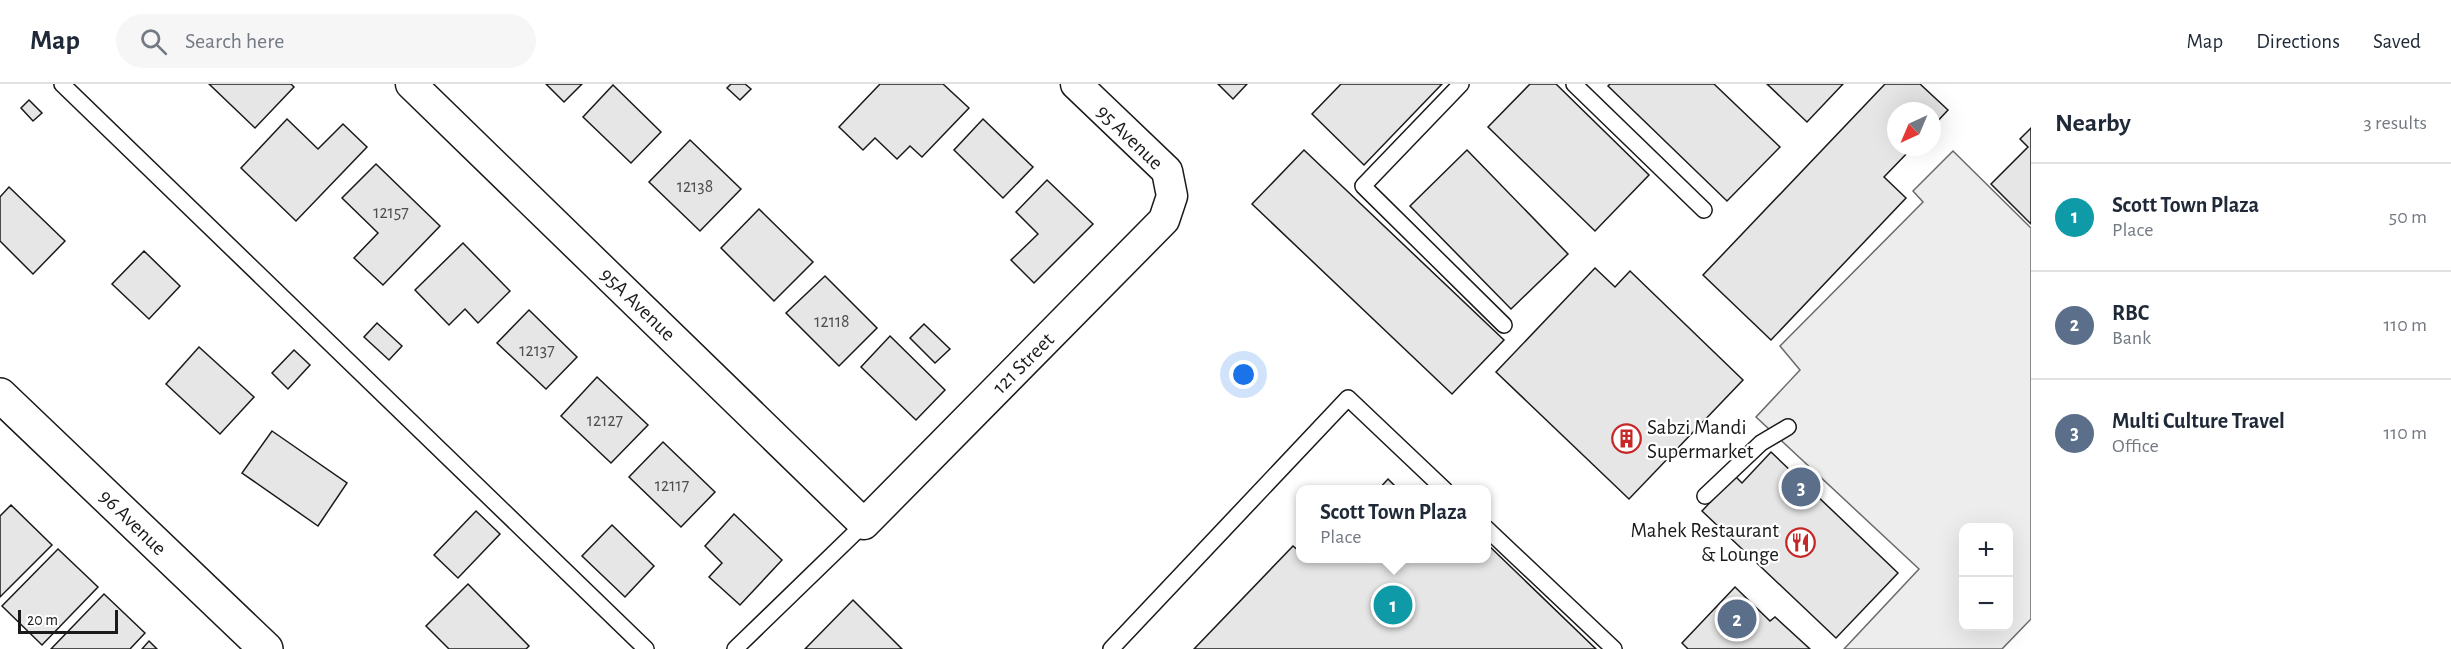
<!DOCTYPE html>
<meta charset="utf-8">
<style>
body{margin:0;font-family:"Alegreya Sans",sans-serif;background:#f6f6f7;color:#1f2937}
.controls{position:absolute;right:18px;bottom:18px;display:grid;overflow:hidden;border-radius:12px;box-shadow:0 6px 24px #0002}
.controls button{width:54px;height:54px;display:grid;place-items:center;padding:0;border:0;border-bottom:2px solid #e0e1e3;background:#fff;color:#1f2937;font:30px sans-serif}
.compass{position:absolute;left:1887px;top:18px;width:54px;height:54px;border-radius:50%;background:#fff;box-shadow:0 6px 24px #0002;rotate:224deg}
.scale{position:absolute;left:18px;bottom:15px;width:100px;box-sizing:border-box;padding-left:6px;border:3px solid #1a1a1a;border-top:0;font-size:16px;line-height:21px;white-space:nowrap;color:#1a1a1a;-webkit-text-stroke:4px #fff;paint-order:stroke}
.you{position:absolute;left:1244px;top:291px;width:21px;height:21px;margin:-15px;border:4px solid #fff;border-radius:50%;background:#1a73e8;box-shadow:0 0 0 9px #1a73e833}
.badge{display:grid;place-items:center;width:39px;height:39px;border-radius:50%;background:#0b8043;color:#fff;font-size:20px;font-weight:700}
.pin{position:absolute;translate:-50% -50%;border:3px solid #fff;box-shadow:0 2px 6px #0006}
.popup{position:absolute;left:1296px;top:401px;width:195px;height:78px;box-sizing:border-box;display:grid;place-content:center;border-radius:12px;background:#fff;filter:drop-shadow(0 2px 4px #0005);font-size:20px;white-space:nowrap;color:#747a83}
.popup b{font-size:22px;color:#1f2937}
.popup::after{content:'';position:absolute;left:50%;top:100%;margin-left:-12px;border:12px solid transparent;border-top-color:#fff}
.list{margin:0;padding:0;list-style:none}
h2{display:flex;justify-content:space-between;align-items:center;height:78px;margin:0;padding:0 24px;font-size:26px}
h2 small{font-size:20px;font-weight:400;color:#747a83}
.list li{display:grid;grid-template-columns:39px 1fr auto;gap:18px;align-items:center;box-sizing:border-box;height:108px;padding:0 24px;border-top:2px solid #e0e1e3}
.list b{display:block;font-size:22px;white-space:nowrap}
.list p{margin:0;font-size:20px;white-space:nowrap;color:#747a83}
.list em{font-size:20px;font-style:normal;color:#747a83}
.icon{flex:none;width:33px;height:33px;fill:none;stroke:currentColor;stroke-width:2;stroke-linecap:round;stroke-linejoin:round}
.map{position:relative;flex:none;width:2031px;height:565px;overflow:hidden}
header{display:flex;align-items:center;gap:36px;box-sizing:border-box;height:84px;padding:0 30px;background:#fff;border-bottom:2px solid #e0e1e3}
header strong{font-size:28px}
nav{display:flex;gap:33px;margin-inline-start:auto;font-size:21px}
.search{width:420px;height:54px;background:#f6f6f7;display:flex;align-items:center;gap:15px;box-sizing:border-box;padding:0 21px;border-radius:33px;color:#747a83;font-size:22px}
main{display:flex}
aside{flex:1;background:#fff}
.map>svg:first-child{display:block}
</style>
<header>
<strong>Map</strong>
<div class="search"><svg class="icon" aria-label="search" viewBox="0 0 24 24"><circle cx="10" cy="10" r="6"/><path d="M15 15l6 6"/></svg>Search here</div>
<nav><a>Map</a><a>Directions</a><a>Saved</a></nav>
</header>
<main>
<div class="map">
<svg width="2031" height="565" viewBox="0 0 2031 565">
<rect width="100%" height="100%" fill="#fff"/>
<path fill="#ededed" stroke="#6a6a6a" stroke-width="1.5" fill-rule="evenodd" d="M1953,67L2031,144V535L2002,565H1844L1919,485L1756,333L1800,286L1780,262L1923,118L1913,107ZM1964,444H2008V542H1964Z"/>
<g fill="#e6e6e6" stroke="#1a1a1a" stroke-width="1.5">
<path d="M209,0H291L294,3L255,44Z"/>
<path d="M546,0H582L564,18Z"/>
<path d="M731,0H745L751,5L740,16L727,4Z"/>
<path d="M880,0H943L969,24L922,73L910,62L897,75L875,54L863,66L839,43Z"/>
<path d="M1218,0H1247L1233,15Z"/>
<path d="M1341,0H1442L1364,81L1312,30Z"/>
<path d="M1530,0H1556L1649,91L1595,147L1488,43Z"/>
<path d="M1610,0H1714L1780,63L1727,117L1608,2Z"/>
<path d="M1767,0H1843L1807,38Z"/>
<path d="M1885,0H1920L1948,26L1932,43V27H1896V63H1913L1884,93L1906,114L1771,256L1703,191Z"/>
<path d="M613,1L661,48L631,79L583,33Z"/>
<path d="M29,16L42,29L33,37L21,24Z"/>
<path d="M287,35L318,65L343,40L367,63L296,137L241,84Z"/>
<path d="M983,35L1033,83L1003,114L954,66Z"/>
<path d="M2031,44V140L1991,100L2028,63L2020,55Z"/>
<path d="M690,56L741,105L700,147L649,98Z"/>
<path d="M1304,66L1504,256L1452,310L1252,120Z"/>
<path d="M1467,66L1568,170L1511,225L1410,122Z"/>
<path d="M376,80L440,142L383,201L354,174L378,149L342,114Z"/>
<path d="M1047,96L1093,140L1034,199L1011,176L1038,150L1016,128Z"/>
<path d="M9,103L65,157L33,190L0,157V113Z"/>
<path d="M759,125L813,178L774,217L721,164Z"/>
<path d="M463,159L510,207L478,239L465,225L449,241L415,206Z"/>
<path d="M144,167L180,202L149,235L112,200Z"/>
<path d="M1595,184L1615,203L1630,187L1743,296L1629,415L1496,288Z"/>
<path d="M825,192L877,244L839,282L786,229Z"/>
<path d="M529,226L577,273L546,305L497,259Z"/>
<path d="M377,239L402,262L389,276L364,253Z"/>
<path d="M924,240L950,265L935,279L910,254Z"/>
<path d="M890,252L945,306L916,336L861,283Z"/>
<path d="M199,263L254,313L220,350L166,300Z"/>
<path d="M294,266L310,281L288,305L272,289Z"/>
<path d="M597,293L648,341L611,379L561,332Z"/>
<path d="M272,347L347,399L318,442L242,389Z"/>
<path d="M663,358L715,408L681,443L629,393Z"/>
<path d="M1771,368L1898,489L1836,554L1702,427L1735,392L1742,399Z"/>
<path d="M1388,395L1399,406H1378Z"/>
<path d="M11,421L52,461L0,513V432Z"/>
<path d="M476,427L500,450L458,494L434,471Z"/>
<path d="M734,430L782,476L740,521L709,493L722,479L705,462Z"/>
<path d="M612,441L654,482L625,513L582,472Z"/>
<path d="M1486,459L1596,565H1194L1293,462L1300,468V474H1307L1310,477L1312,474H1486Z"/>
<path d="M58,465L98,503L42,561L2,522Z"/>
<path d="M468,500L529,562L526,565H449L426,542Z"/>
<path d="M1735,503L1770,537L1775,533L1810,565H1688L1682,559Z"/>
<path d="M104,510L145,549L130,565H51Z"/>
<path d="M853,516L902,565H805Z"/>
<path d="M149,557L157,565H142Z"/>
</g>
<g fill="none" stroke-linecap="round" stroke-linejoin="round">
<defs>
<g id="service">
<path d="M62,0L646,565"/>
<path d="M1461,0L1363,102L1504,241"/>
<path d="M1574,0L1704,126"/>
<path d="M1705,412L1761,359L1788,343"/>
<path d="M1486,444L1614,565"/>
<path d="M735,565L864,440"/>
<path d="M1111,565L1348,314L1445,406"/>
</g>
<path id="minor" d="M411,0L864,440L1164,136L1172,112L1167,87L1076,0"/>
<path id="secondary" d="M0,311L266,565"/>
</defs>
<use href="#service" stroke="#1a1a1a" stroke-width="18"/>
<use href="#minor" stroke="#1a1a1a" stroke-width="33"/>
<use href="#secondary" stroke="#1a1a1a" stroke-width="36"/>
<use href="#service" stroke="#fff" stroke-width="15"/>
<use href="#minor" stroke="#fff" stroke-width="30"/>
<use href="#secondary" stroke="#fff" stroke-width="33"/>
</g>
<defs>
<symbol id="building-ring" viewBox="-11 -11 22 22"><circle r="9.5" fill="#fff" stroke="#c62828" stroke-width="1.5"/><path d="M-4-6H4V6H1V3H-1V6H-4ZM-2.5-4.3h1.7v1.8h-1.7ZM.8-4.3h1.7v1.8H.8ZM-2.5-1h1.7V.8h-1.7ZM.8-1h1.7V.8H.8Z" fill="#c62828"/></symbol>
<symbol id="restaurant-ring" viewBox="-11 -11 22 22"><circle r="9.5" fill="#fff" stroke="#c62828" stroke-width="1.5"/><path d="M-5-6h1v4h1v-4h1v4h1v-4h1v5L-1.5 .5V6h-2V.5L-5-1ZM5-6V6H3V1.5H1.5Q1.5-4 5-6Z" fill="#c62828"/></symbol>
</defs>
<g fill-rule="evenodd">
<use href="#building-ring" x="1610" y="338" width="33" height="33"/>
<use href="#restaurant-ring" x="1784" y="442" width="33" height="33"/>
</g>
<g text-anchor="middle" stroke-width="4.5" stroke-linejoin="round" paint-order="stroke">
<g font-size="18" fill="#4d4d4d">
<text x="695" y="108">12138</text>
<text x="391" y="134">12157</text>
<text x="832" y="243">12118</text>
<text x="537" y="272">12137</text>
<text x="605" y="342">12127</text>
<text x="672" y="407">12117</text>
</g>
<g font-size="21" fill="#1a1a1a" stroke="#fff">
<text transform="translate(1130 53) rotate(44)" y="7">95 Avenue</text>
<text transform="translate(638 220) rotate(44)" y="7">95A Avenue</text>
<text transform="translate(1023 279) rotate(-45)" y="7">121 Street</text>
<text transform="translate(133 438) rotate(44)" y="7">96 Avenue</text>
</g>
<g font-size="21" fill="#1a1a1a" stroke="#fff" text-anchor="start">
<text x="1647" y="350">Sabzi Mandi<tspan x="1647" dy="24">Supermarket</tspan></text>
<text x="1779" y="453" text-anchor="end">Mahek Restaurant<tspan x="1779" dy="24">&amp; Lounge</tspan></text>
</g>
</g>
</svg>
<div class="controls">
<button>+</button>
<button>−</button>
</div>
<svg class="compass" viewBox="-18 -18 36 36"><path d="M0-13l5 13h-10z" fill="#e53935"/><path d="M0 13l5-13h-10z" fill="#747a83"/></svg>
<div class="scale">20 m</div>
<div class="you"></div>
<div class="pin badge" style="left:1393px;top:521px;background:#0f9aa8">1</div>
<div class="popup"><b>Scott Town Plaza</b>Place</div>
<div class="pin badge" style="left:1737px;top:535px;background:#5c6f8a">2</div>
<div class="pin badge" style="left:1801px;top:403px;background:#5c6f8a">3</div>
</div>
<aside>
<h2>Nearby<small>3 results</small></h2>
<ul class="list">
<li><span class="badge" style="background:#0f9aa8">1</span><div><b>Scott Town Plaza</b><p>Place</p></div><em>50 m</em></li>
<li><span class="badge" style="background:#5c6f8a">2</span><div><b>RBC</b><p>Bank</p></div><em>110 m</em></li>
<li><span class="badge" style="background:#5c6f8a">3</span><div><b>Multi Culture Travel</b><p>Office</p></div><em>110 m</em></li>
</ul>
</aside>
</main>
